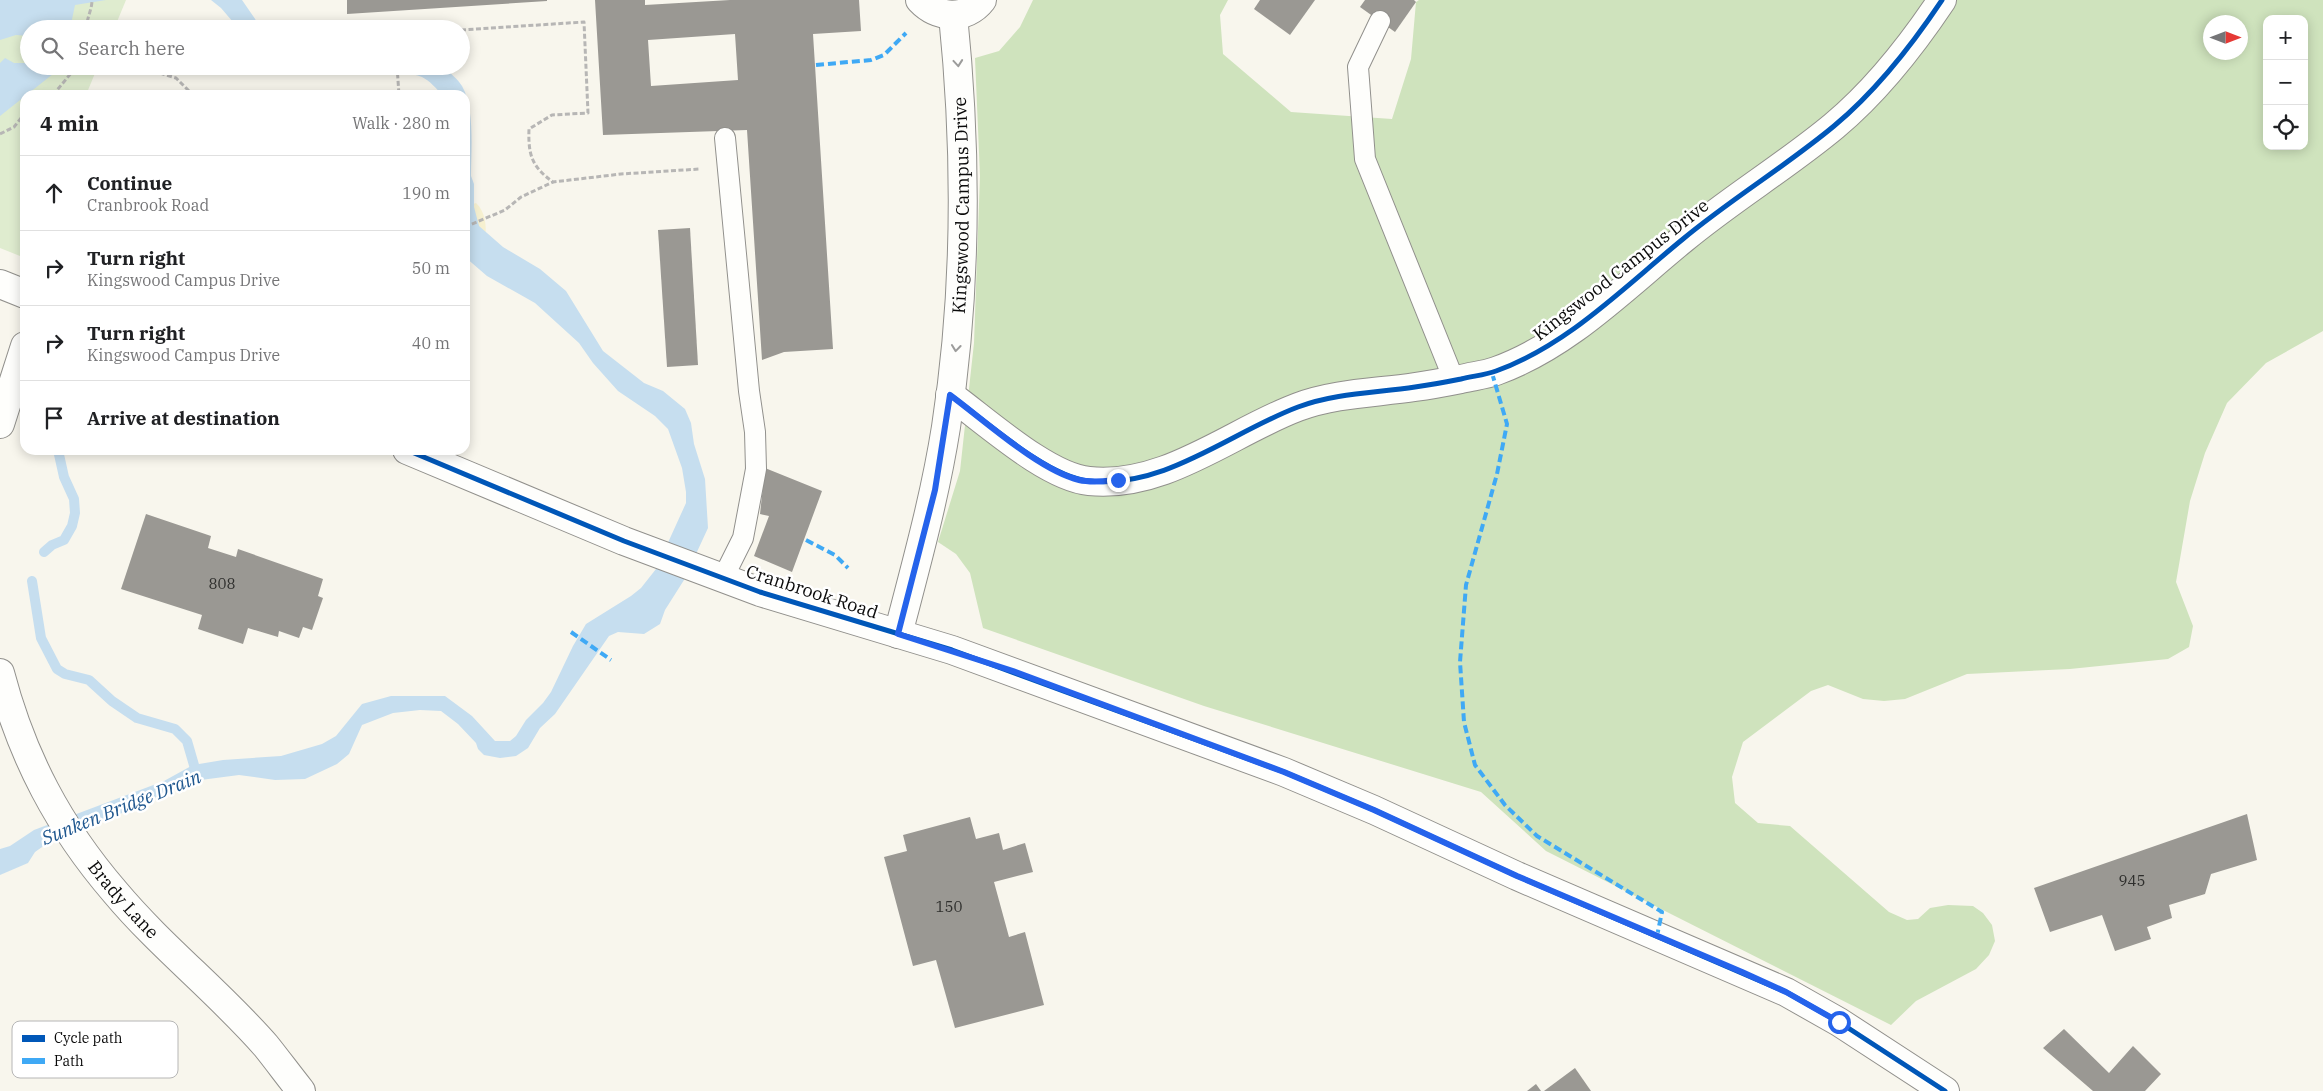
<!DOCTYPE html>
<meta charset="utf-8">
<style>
body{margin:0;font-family:"IBM Plex Serif",serif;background:#f6f6f6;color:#202124}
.controls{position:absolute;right:15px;top:15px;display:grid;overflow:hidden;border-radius:10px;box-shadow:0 2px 12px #0003}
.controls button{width:45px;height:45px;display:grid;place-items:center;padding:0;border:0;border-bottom:1px solid #e0e0e0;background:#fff;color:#202124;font:25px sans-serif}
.compass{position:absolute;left:2203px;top:15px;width:45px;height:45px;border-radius:50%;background:#fff;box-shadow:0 2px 12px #0003;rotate:90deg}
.stop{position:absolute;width:15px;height:15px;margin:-11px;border:4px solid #2563eb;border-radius:50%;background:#fff}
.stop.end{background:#2563eb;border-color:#fff;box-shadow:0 1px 5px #0008}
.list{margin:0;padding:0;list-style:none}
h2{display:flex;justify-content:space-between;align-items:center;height:65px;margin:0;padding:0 20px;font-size:21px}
h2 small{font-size:16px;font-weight:400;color:#757577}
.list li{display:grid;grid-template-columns:32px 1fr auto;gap:15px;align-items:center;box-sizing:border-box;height:75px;padding:0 20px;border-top:1px solid #e0e0e0}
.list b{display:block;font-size:19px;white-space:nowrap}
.list p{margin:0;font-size:16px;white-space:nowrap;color:#757577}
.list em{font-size:16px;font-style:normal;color:#757577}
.icon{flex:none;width:28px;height:28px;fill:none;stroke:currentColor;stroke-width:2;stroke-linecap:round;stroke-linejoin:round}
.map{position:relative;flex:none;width:2323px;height:1091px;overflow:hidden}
.search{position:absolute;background:#fff;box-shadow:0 2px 12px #0003;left:20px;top:20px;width:450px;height:55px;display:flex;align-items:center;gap:12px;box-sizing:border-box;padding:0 18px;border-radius:28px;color:#757577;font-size:19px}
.panel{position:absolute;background:#fff;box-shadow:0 2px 12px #0003;left:20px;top:90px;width:450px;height:365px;border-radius:15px}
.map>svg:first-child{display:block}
</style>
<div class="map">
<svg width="2323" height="1091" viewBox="0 0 2323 1091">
<rect width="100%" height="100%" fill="#f8f6ed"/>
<path fill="#dfeccf" d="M0,0H126L114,29H29V66H98L86,95H25V243L20,256L0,248Z"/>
<path fill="#cfe3bd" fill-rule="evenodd" d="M1033,0H1228L1220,15L1223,54L1291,112L1392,119L1411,59L1416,2L1419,0H2323V331L2266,363L2227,403L2205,453L2190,501L2176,582L2193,626L2189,647L2168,659L2070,669L1967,674L1905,699L1884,701L1863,699L1828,685L1811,691L1743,742L1732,777L1735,803L1758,823L1790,826L1889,912L1907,920L1918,919L1930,908L1948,905L1973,906L1983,913L1992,925L1995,941L1989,955L1976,969L1916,1001L1891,1025L1546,851L1481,792L1204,706L983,628L970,573L956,554L938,542L960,471L974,343L980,176L975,58L999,51L1020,27ZM2267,19H2304V146H2267ZM2210,22H2240V52H2210Z"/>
<path fill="#f6f0d0" d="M476,203C485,211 487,226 485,238L465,207Z"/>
<g fill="#c6deef">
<path d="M0,0H106L75,5L70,29H29V36L16,35L0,40Z"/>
<path d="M211,0H242L262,29H239L221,8Z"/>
<path d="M5,58L14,63H29V66H63L0,116V63Z"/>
<path d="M321,66H442C449,72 458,79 462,86C475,108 471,151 471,176L474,184V207L479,226L503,247L540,269L566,291L603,351L644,383L663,391L685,409L691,423L694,444L705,479L708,528L684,580L665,610L660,624L644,634L618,632L609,636L555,714L540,728L528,748L516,756L500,758L484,755L478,749L476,743L458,724L441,711L420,710L393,713L362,725L349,754L337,764L305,779L275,780L239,775L193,781L165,792L143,805L52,840L35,852L28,863L0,875V849L10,846L34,830L164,781L193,765L223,760L281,756L322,744L336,736L362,704L391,696H445L472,716L495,741H510L516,736L526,720L543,703L551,692L573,646L586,624L631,596L641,588L656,569L686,503V492L682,468L668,429L655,416L618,391L593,363L579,343L535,303L487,276L465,257V95H442C436,88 430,81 422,77C409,71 393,75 379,75C359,74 340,71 321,66Z"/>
</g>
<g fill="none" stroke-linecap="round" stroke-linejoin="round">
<g stroke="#c6deef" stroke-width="10">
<path d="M44,552L52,545L64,540L72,526L75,513L74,499L64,477L58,450"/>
<path d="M32,581L41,638L57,669L65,674L89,680L112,701L137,718L175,729L187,741L196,772"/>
</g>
</g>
<g fill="#9a9893" fill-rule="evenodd">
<path d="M347,0H547V1L347,14Z"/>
<path d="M595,0H645V5L730,0H859L861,31L813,34L833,349L784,352L762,360L747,130L603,135ZM735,34L738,80L651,86L648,40Z"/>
<path d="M1260,0H1315L1290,35L1254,9Z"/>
<path d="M1365,0H1414L1416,2L1395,32L1360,7Z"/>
<path d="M690,228L698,365L667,367L658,230Z"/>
<path d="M765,468L822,491L792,572L754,556L769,516L760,514Z"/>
<path d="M146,514L211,536L208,548L236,557L238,549L323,579L318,596L323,598L312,630L303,627L299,638L279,631L278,637L248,628L243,644L198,629L202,615L121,589Z"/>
<path d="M2247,814L2257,860L2211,874L2205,894L2169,905L2172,918L2147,927L2151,939L2115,951L2102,915L2050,932L2034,888Z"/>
<path d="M970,817L976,839L999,833L1003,850L1025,843L1033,872L994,882L1009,937L1025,932L1044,1005L955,1028L936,960L913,966L884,857L907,851L903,835Z"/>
<path d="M2064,1029L2109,1073L2133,1046L2161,1074L2145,1091H2093L2043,1048Z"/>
<path d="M1575,1068L1591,1091H1544L1548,1088Z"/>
<path d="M1536,1084L1541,1091H1527Z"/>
</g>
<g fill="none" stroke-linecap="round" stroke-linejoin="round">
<defs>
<g id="service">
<path d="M1380,21L1358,67L1365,159L1454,380"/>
<path d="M723,578L743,538L756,469L755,432L749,391L725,138"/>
</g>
<g id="minor">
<path d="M920,0C937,18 966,21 982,0"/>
<path d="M950,395C986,421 1047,477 1089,481C1165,489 1231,432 1298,407C1336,393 1375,393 1415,387C1430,385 1446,382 1461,379C1473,376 1485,375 1496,371C1568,345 1624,287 1683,239C1731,199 1786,166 1834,126C1876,91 1912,45 1942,0"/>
<path d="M0,424L25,346"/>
<path id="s1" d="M898,634C916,565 935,497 946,427C967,291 967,152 953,15"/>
<path id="s2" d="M0,673C22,757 59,827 115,892C161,947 219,992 266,1046C278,1061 289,1076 301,1091"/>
</g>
<g id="tertiary">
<path d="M0,284L25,294"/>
<path d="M407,450L624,541L760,592L952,650L1284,772L1374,810L1517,876L1786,992L1839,1022L1945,1091"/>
</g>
</defs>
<use href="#service" stroke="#91908c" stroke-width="22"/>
<use href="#minor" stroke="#91908c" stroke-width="30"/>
<use href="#tertiary" stroke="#91908c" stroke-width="30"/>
<g stroke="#b7b6b5" stroke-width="3" stroke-dasharray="5 2.5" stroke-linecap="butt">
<path d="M87,29C86,18 92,11 92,0"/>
<path d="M461,30L584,22L588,113L552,115L529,129C528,155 532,167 553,182L621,174L700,169"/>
<path d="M103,66L104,69L140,67L176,78L193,95"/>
<path d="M397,66L399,95"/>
<path d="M53,95L77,66"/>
<path d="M0,134L14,127L25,113"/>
<path d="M465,227L505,210L521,197L553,182"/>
</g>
<use href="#service" stroke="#fefefc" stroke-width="20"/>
<use href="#minor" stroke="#fefefc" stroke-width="28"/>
<use href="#tertiary" stroke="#fefefc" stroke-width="28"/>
<g stroke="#3fa9f5" stroke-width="4" stroke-dasharray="8 4" stroke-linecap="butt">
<path d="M816,65L871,60L884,55L906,33"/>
<path d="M1492,373L1507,424L1497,474L1466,585L1460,662L1464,722L1475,765L1505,805L1537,836L1662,912L1657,936"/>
<path d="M806,540L835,555L848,568"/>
<path d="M571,632L611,660"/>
</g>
<defs>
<g id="cycleway">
<path d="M950,395C986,421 1047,477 1089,481C1165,489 1231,432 1298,407C1336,393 1375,393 1415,387C1430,385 1446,382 1461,379C1473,376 1485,375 1496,371C1568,345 1624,287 1683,239C1731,199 1786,166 1834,126C1876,91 1912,45 1942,0"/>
<path d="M407,450L624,541L760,592L952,650L1284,772L1374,810L1517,876L1786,992L1839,1022L1945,1091"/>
</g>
</defs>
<use href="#cycleway" stroke="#fff" stroke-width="8"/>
<use href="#cycleway" stroke="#0057b8" stroke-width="5"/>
</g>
<defs><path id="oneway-chevron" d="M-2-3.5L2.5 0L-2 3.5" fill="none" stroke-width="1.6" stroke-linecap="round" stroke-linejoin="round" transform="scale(1.25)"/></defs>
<g stroke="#9c9c9b">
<use href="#oneway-chevron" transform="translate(958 63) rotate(85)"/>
<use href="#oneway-chevron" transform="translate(956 348) rotate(96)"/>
</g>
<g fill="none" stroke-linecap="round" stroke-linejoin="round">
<path stroke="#2563eb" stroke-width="6" d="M1118,480C1105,481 1092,483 1079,480C1040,471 984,420 950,395L935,490L898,634L1013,671L1284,772L1374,810L1517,876L1742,972L1786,992L1839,1022"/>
</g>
<g text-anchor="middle" stroke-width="5" stroke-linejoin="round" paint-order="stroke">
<g font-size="15" fill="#2e2e2c">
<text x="222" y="589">808</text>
<text x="2132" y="886">945</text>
<text x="949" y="912">150</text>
</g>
<g font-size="18" fill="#0a0a0a" stroke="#fff">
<text dy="6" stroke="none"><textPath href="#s1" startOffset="435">Kingswood Campus Drive</textPath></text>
<text transform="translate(1621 270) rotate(-38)" y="6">Kingswood Campus Drive</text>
<text transform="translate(812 592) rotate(18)" y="6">Cranbrook Road</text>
<text dy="6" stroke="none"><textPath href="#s2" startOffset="261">Brady Lane</textPath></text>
</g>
<g font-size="19" font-style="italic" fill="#1f578f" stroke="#fff">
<text transform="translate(121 807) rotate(-22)" y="7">Sunken Bridge Drain</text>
</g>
</g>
<rect x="12" y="1021" width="166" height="57" rx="8" fill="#fff" stroke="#b6b6b6" stroke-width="1"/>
<rect x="22" y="1035" width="23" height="7" fill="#0057b8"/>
<rect x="22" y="1058" width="23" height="6" fill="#3fa9f5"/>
<g font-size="14" fill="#0a0a0a">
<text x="54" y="1043">Cycle path</text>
<text x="54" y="1066">Path</text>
</g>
</svg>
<div class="controls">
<button>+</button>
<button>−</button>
<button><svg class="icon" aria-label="locate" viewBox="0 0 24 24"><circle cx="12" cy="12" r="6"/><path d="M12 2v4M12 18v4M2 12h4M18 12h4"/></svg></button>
</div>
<svg class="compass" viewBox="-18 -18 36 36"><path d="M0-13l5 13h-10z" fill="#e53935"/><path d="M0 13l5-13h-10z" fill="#757577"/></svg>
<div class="stop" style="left:1839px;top:1022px"></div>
<div class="stop end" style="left:1118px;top:480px"></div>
<div class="search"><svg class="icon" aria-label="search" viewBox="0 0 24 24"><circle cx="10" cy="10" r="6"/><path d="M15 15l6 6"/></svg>Search here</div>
<section class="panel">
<h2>4 min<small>Walk · 280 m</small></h2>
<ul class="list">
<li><svg class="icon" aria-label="ahead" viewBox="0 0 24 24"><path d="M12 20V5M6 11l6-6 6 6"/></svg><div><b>Continue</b><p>Cranbrook Road</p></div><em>190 m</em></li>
<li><svg class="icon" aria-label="right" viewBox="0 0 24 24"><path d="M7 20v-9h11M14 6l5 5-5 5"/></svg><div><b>Turn right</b><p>Kingswood Campus Drive</p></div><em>50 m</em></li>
<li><svg class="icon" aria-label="right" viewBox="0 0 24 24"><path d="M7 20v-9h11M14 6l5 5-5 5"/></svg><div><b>Turn right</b><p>Kingswood Campus Drive</p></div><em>40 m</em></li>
<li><svg class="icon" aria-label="arrive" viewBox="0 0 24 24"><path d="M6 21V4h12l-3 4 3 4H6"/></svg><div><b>Arrive at destination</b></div></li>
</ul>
</section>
</div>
